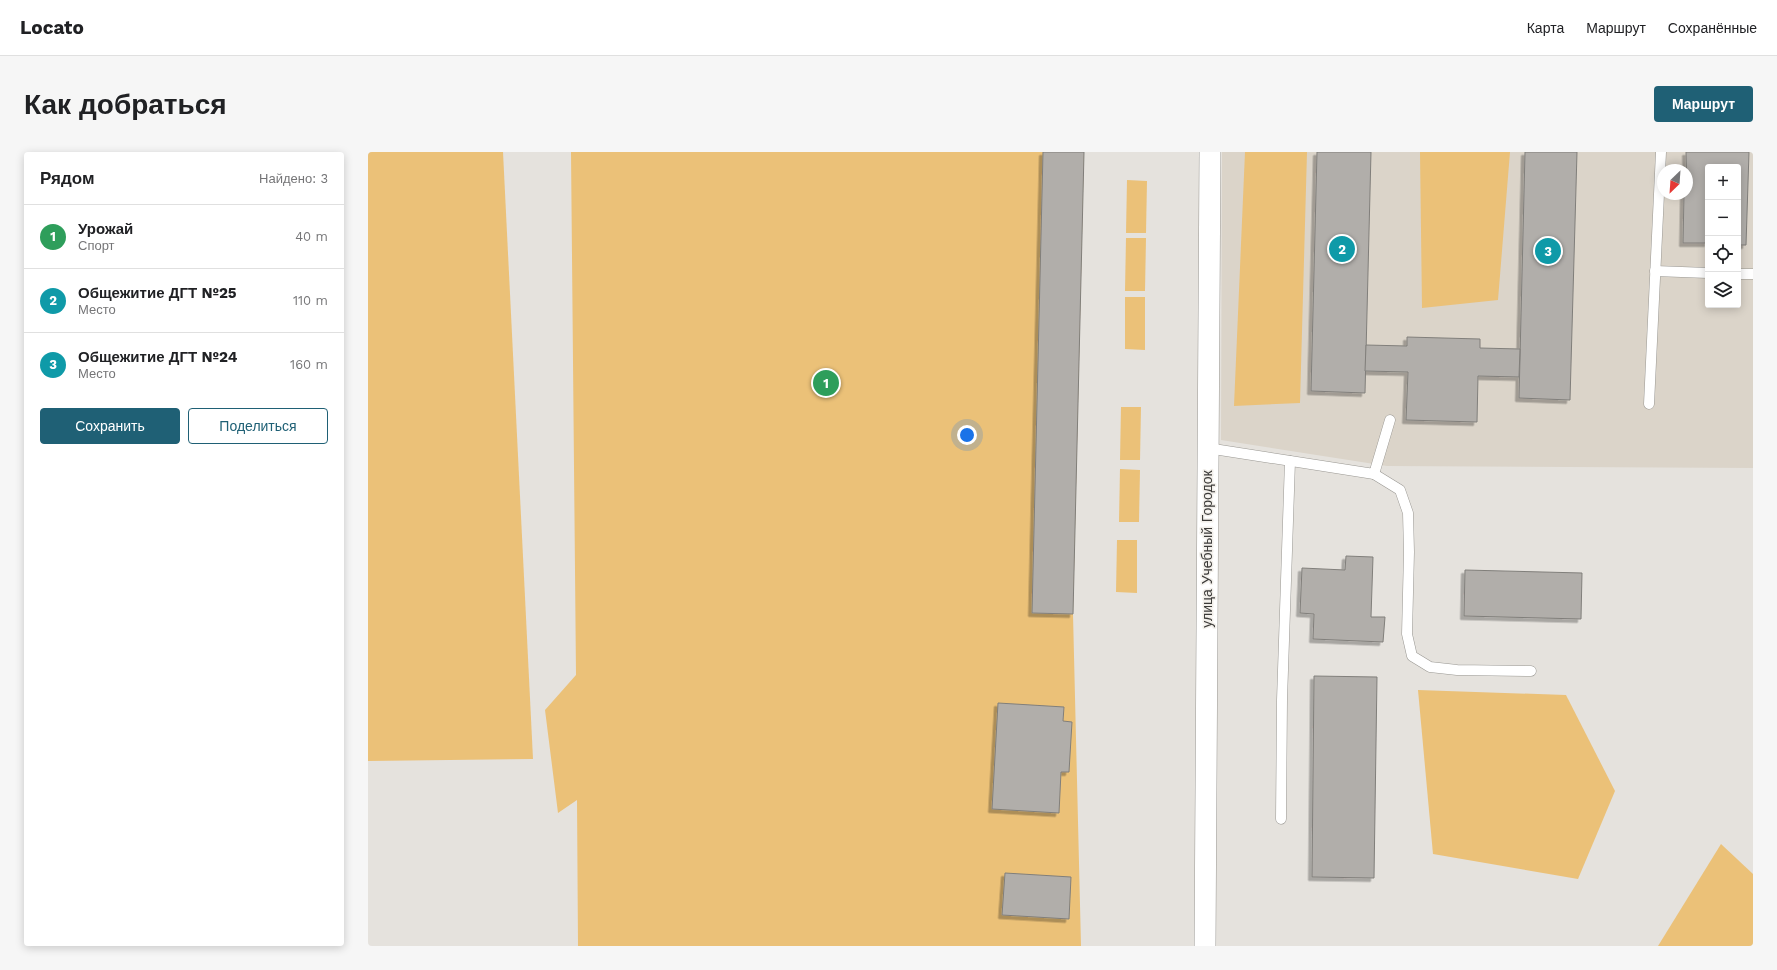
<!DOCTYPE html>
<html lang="ru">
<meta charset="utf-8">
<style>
body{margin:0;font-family:"Work Sans",sans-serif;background:#f6f6f6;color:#202124}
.controls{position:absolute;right:12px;top:12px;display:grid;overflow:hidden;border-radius:4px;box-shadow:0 2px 10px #0003}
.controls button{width:36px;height:36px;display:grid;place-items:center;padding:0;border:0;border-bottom:1px solid #e0e0e0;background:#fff;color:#202124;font:20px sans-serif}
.compass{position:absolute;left:1289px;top:12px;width:36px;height:36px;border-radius:50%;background:#fff;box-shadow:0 2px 10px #0003;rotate:205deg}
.you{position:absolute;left:599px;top:283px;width:14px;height:14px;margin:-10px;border:3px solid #fff;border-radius:50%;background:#1a73e8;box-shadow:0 0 0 6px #1a73e833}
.badge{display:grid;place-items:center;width:26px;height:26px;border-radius:50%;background:#1f6075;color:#fff;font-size:13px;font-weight:700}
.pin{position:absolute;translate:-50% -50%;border:2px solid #fff;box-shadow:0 1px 4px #0006}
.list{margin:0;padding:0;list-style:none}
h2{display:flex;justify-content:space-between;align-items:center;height:52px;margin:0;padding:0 16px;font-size:17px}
h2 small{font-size:13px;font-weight:400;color:#757577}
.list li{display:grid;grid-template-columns:26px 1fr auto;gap:12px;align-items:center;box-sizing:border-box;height:64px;padding:0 16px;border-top:1px solid #e0e0e0}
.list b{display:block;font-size:15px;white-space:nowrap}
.list p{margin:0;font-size:13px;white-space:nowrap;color:#757577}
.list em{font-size:13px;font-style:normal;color:#757577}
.actions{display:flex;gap:8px;padding:12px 16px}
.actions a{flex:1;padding:9px 0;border:1px solid #1f6075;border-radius:4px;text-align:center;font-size:14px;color:#1f6075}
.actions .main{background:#1f6075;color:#fff}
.icon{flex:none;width:22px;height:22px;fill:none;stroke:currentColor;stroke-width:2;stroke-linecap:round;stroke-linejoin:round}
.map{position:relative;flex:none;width:1385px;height:794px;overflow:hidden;border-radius:4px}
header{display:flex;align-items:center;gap:24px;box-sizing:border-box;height:56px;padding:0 20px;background:#fff;border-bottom:1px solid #e0e0e0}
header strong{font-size:19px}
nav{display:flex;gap:22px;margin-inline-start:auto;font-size:14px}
.intro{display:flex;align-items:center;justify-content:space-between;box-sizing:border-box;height:96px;padding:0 24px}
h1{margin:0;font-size:28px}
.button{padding:10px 18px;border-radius:4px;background:#1f6075;color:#fff;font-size:14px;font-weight:700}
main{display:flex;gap:24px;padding:0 24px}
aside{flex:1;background:#fff;border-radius:4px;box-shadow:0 2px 10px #0003}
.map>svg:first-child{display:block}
</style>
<header>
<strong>Locato</strong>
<nav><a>Карта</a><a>Маршрут</a><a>Сохранённые</a></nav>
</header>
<div class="intro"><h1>Как добраться</h1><a class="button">Маршрут</a></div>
<main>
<aside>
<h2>Рядом<small>Найдено: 3</small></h2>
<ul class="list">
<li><span class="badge" style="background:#2e9e5b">1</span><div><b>Урожай</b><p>Спорт</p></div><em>40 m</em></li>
<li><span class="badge" style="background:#0f9aa8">2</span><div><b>Общежитие ДГТ №25</b><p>Место</p></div><em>110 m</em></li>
<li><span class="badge" style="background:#0f9aa8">3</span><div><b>Общежитие ДГТ №24</b><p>Место</p></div><em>160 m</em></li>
</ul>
<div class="actions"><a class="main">Сохранить</a><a>Поделиться</a></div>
</aside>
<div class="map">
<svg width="1385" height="794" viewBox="0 0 1385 794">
<defs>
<filter id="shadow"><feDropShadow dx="-3.5" dy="3.5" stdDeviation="0" flood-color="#0004"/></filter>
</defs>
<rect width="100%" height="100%" fill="#e5e2dd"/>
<path fill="#dbd4c9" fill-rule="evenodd" d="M854,0H1385V316L1019,314L853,288ZM1340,15H1370V153H1340ZM1295,18H1319V42H1295Z"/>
<g fill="#ebc178">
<path d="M0,0H135L165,607L0,609Z"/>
<path d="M203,0H716L705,462L713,794H210L209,648L190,661L177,558L208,523Z"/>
<path d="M877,0H939L932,251L866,254Z"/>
<path d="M1052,0H1142L1130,148L1054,156Z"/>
<path d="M759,28L779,29L778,81H758Z"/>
<path d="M758,86H778L777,139H757Z"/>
<path d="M757,145H777V198L757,197Z"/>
<path d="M753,255H773L772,308H752Z"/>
<path d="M752,317L772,318L771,370H751Z"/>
<path d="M749,388H769V441L748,440Z"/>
<path d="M1050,538L1198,543L1247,639L1210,727L1065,702Z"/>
<path d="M1353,692L1385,722V794H1290Z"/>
</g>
<g fill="#b1aeaa" stroke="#817f7b" filter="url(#shadow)">
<path d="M675,0H716L705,462L664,461Z"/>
<path d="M949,0H1003L997,241L943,239Z"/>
<path d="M1157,0H1209L1202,248L1151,246Z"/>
<path d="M1318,0H1381L1378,93H1370V15H1340V91H1315L1316,42H1319Z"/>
<path d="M1039,185L1112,187V196L1152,197L1151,225L1110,224L1109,270L1038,268L1040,220L997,219L998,193L1039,194Z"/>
<path d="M978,404L1005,405L1003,465H1017L1015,490L945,487L946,462L932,461L934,416L977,418Z"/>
<path d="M1097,418L1214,421L1213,467L1096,464Z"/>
<path d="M946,524L1009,525L1006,726L944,725Z"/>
<path d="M630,551L696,555L695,569L704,570L701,620H693L691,661L624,657Z"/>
<path d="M637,721L703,725L701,767L634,763Z"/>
</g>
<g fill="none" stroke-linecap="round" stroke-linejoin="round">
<defs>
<g id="lane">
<path d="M1287,119L1340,121"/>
<path d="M1370,122H1385"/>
<path d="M1281,252L1293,0"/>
<path d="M839,296L1006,322L1022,268"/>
<path d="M1006,322L1032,338L1040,361L1041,400L1039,482L1044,504L1062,515L1089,518L1163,519"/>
<path d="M913,667L914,548L922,309"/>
</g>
<path id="street" d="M837,794L842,0"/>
</defs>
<use href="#lane" stroke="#999792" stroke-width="11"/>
<use href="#street" stroke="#999792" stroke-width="22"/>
<use href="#lane" stroke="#fff" stroke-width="10"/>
<use href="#street" stroke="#fff" stroke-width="21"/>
</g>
<g text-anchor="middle" stroke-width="3" stroke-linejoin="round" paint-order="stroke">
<g font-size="14" fill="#3b3a38" stroke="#f2efea">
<text transform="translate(839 397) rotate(-90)" y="5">улица Учебный Городок</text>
</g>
</g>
</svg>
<div class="controls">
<button>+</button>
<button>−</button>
<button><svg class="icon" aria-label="locate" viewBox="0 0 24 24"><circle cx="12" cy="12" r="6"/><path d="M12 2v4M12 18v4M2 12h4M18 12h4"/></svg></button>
<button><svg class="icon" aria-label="layers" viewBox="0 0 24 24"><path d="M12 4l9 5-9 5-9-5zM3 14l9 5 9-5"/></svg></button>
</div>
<svg class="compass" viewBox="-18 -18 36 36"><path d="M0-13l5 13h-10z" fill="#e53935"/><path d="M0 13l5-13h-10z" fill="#757577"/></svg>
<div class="you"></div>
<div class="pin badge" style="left:458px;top:231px;background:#2e9e5b">1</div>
<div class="pin badge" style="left:974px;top:97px;background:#0f9aa8">2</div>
<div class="pin badge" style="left:1180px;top:99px;background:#0f9aa8">3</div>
</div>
</main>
